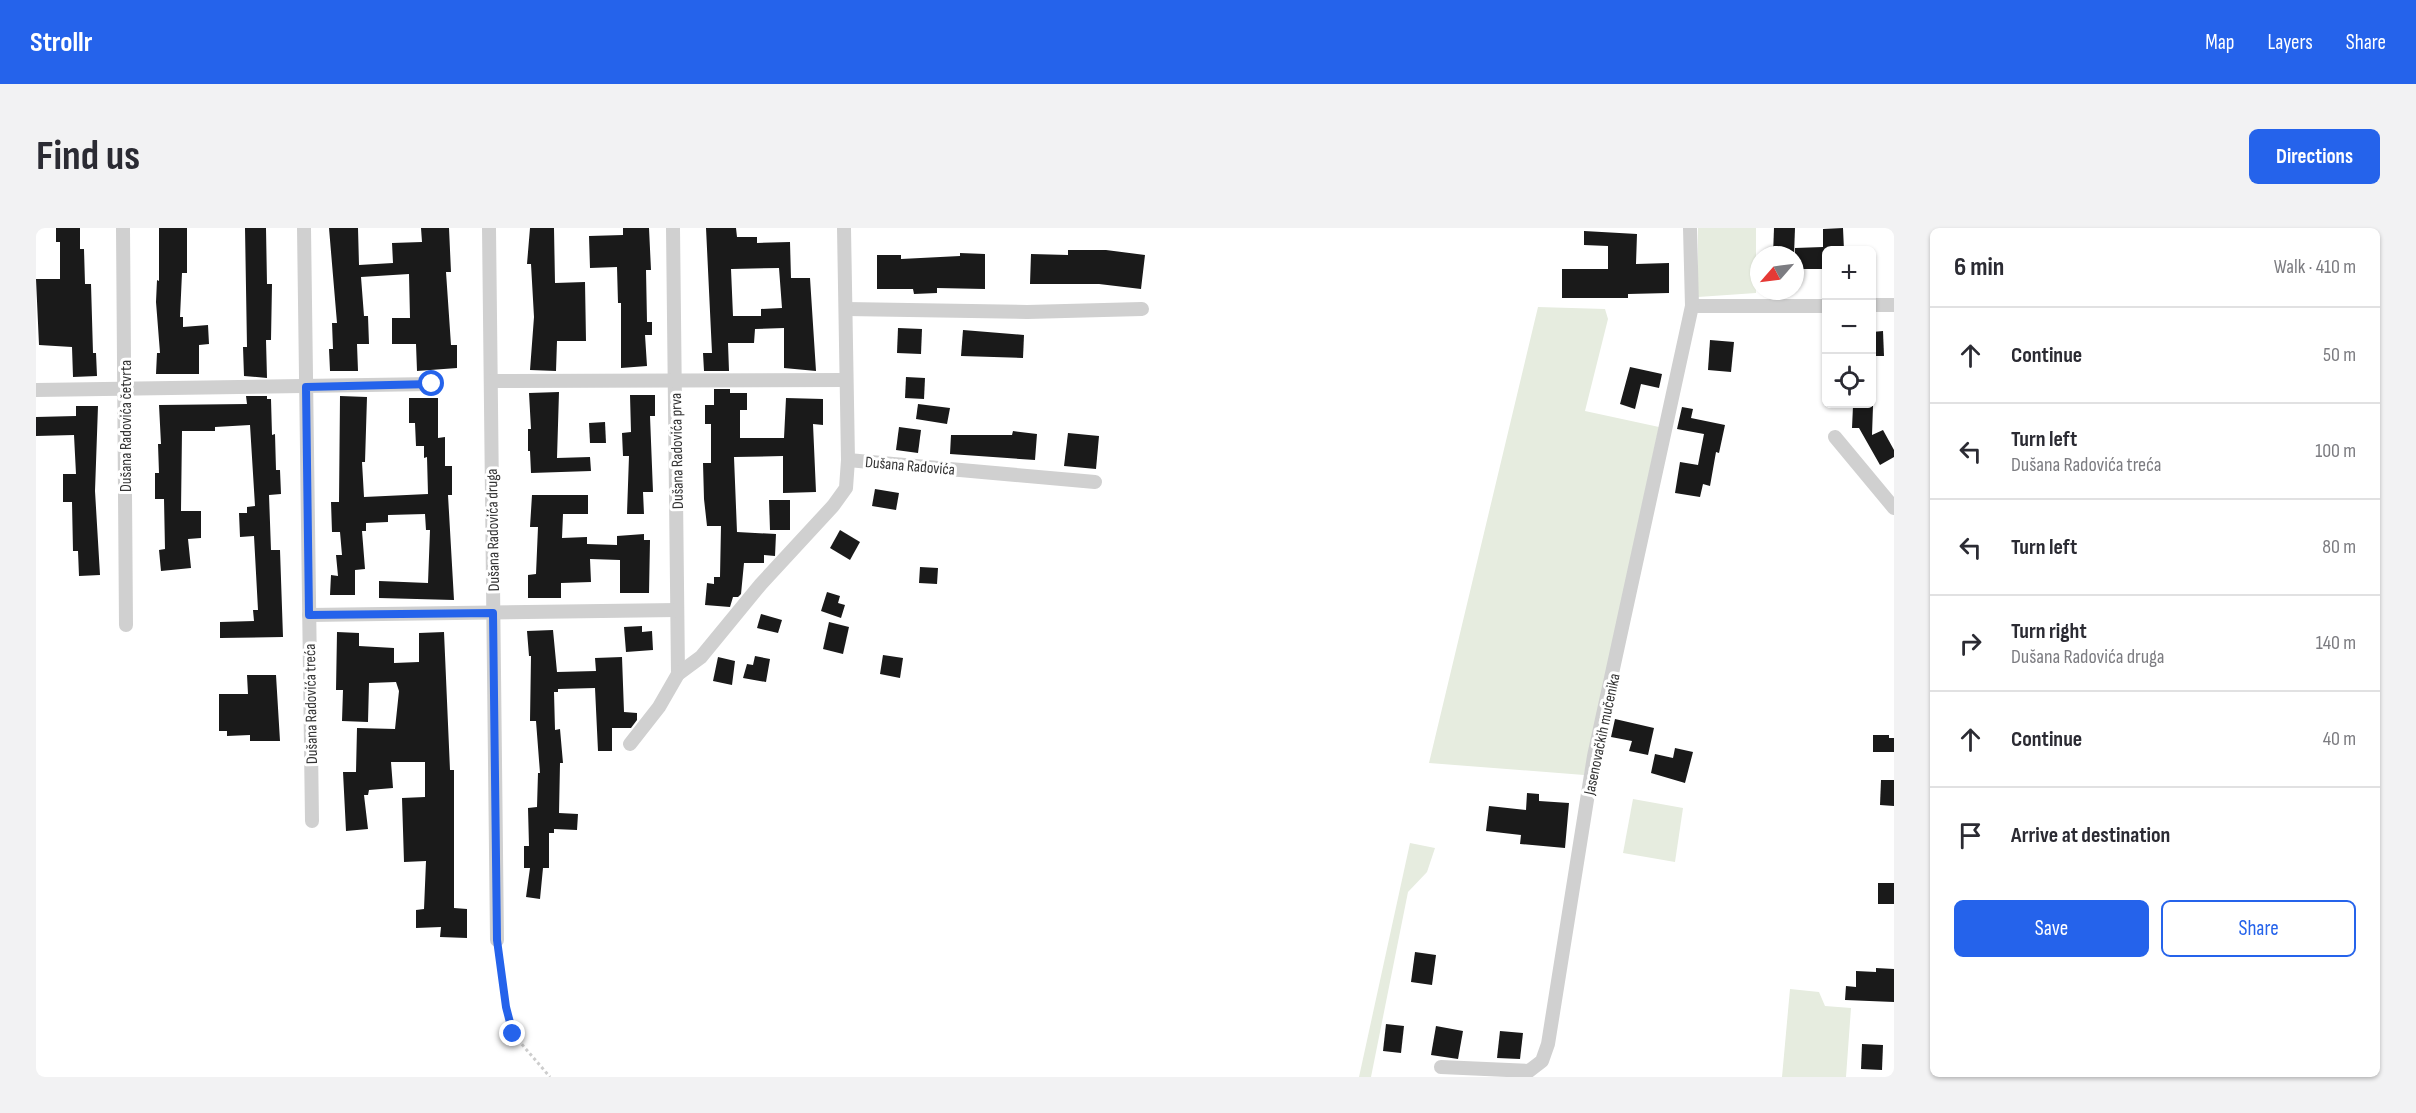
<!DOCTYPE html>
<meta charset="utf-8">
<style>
body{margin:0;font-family:"Sofia Sans Condensed",sans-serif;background:#f2f2f3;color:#2b2b33}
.controls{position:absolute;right:18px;top:18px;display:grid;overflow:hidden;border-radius:9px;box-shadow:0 2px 4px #0004}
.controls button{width:54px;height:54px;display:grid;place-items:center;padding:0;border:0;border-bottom:2px solid #e1e1e2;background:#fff;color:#2b2b33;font:30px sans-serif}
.compass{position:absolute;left:1714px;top:18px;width:54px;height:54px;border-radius:50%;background:#fff;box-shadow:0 2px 4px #0004;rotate:242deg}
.stop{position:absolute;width:18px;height:18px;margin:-14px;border:4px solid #2563eb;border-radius:50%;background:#fff}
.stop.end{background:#2563eb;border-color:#fff;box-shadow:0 2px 6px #0008}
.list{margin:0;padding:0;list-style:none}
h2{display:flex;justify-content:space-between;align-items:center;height:78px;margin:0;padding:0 24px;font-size:26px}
h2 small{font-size:20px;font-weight:400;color:#7c7c81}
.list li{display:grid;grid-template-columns:39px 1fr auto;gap:18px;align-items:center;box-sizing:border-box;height:96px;padding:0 24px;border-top:2px solid #e1e1e2}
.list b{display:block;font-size:22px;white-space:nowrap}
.list p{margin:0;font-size:20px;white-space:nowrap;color:#7c7c81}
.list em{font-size:20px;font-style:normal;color:#7c7c81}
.actions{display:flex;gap:12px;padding:18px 24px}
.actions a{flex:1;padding:14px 0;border:2px solid #2563eb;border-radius:9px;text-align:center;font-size:21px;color:#2563eb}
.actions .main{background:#2563eb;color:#fff}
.icon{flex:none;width:33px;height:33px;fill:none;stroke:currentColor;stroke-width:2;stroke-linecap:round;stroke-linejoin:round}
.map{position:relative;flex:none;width:1858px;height:849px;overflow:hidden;border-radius:9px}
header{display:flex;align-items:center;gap:36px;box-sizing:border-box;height:84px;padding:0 30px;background:#2563eb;color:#fff}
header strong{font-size:28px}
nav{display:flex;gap:33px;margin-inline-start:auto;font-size:21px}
.intro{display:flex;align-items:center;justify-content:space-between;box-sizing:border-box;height:144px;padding:0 36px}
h1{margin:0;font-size:42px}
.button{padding:15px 27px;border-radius:9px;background:#2563eb;color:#fff;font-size:21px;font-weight:700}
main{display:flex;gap:36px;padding:0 36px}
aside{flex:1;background:#fff;border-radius:9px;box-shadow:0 2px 4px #0004}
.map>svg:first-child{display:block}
</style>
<header>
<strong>Strollr</strong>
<nav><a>Map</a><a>Layers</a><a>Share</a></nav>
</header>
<div class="intro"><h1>Find us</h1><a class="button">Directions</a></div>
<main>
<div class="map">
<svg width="1858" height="849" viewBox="0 0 1858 849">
<rect width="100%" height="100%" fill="#fff"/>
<g fill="#e6ecdf">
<path d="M1662,0H1720V65L1662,69Z"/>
<path d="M1502,79L1569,81L1572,91L1549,183L1623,199L1548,547L1393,535Z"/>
<path d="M1597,571L1647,580L1639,634L1587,625Z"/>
<path d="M1374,615L1399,620L1391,644L1372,664L1335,849H1323Z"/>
<path d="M1754,761L1783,764L1789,778L1815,780L1810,849H1746Z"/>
</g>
<g fill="#1a1a1a" fill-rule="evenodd">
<path d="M20,0H44V21H48L49,56H55L57,125H60L61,148L37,149L36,119L3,117L0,51H24V14H20Z"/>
<path d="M123,0H151V45H146L144,89H147V99L172,97L173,116L163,117V146H120L121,125H124L120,74L121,52L123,53Z"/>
<path d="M209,0H230L231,56H236L235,112H230L231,150L208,148L207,119H211Z"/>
<path d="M293,0H322L323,37L357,35L356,15L386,14L385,0H413L415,44H410L415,117H421V140L381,143L380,116H356V90H374L373,46L325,49L328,88H332L333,116H321L322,143H294L293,121H297L296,95H301Z"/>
<path d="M494,0H518L519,55L549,54L550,113H521L520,143L494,142L498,89L495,36H491Z"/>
<path d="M587,0H613L615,42H610L611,94H616V107H609L611,138L585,140V75H582L581,39L554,40L553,8L587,7Z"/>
<path d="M670,0H700L701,9H721V15L754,14L755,50H774L780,143L748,140V100L719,101L718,115H692L693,143H668L667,125H676ZM743,40L746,80L725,81V88H697L695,41Z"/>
<path d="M1738,0H1759L1758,27H1737Z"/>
<path d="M1807,0L1808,22H1791V41H1759V20L1787,19V1Z"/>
<path d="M1548,3L1601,6L1600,36L1633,35V65L1592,66V70H1526V41H1572V18L1548,17Z"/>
<path d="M1032,22H1070L1109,27L1105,61L1063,56H994L995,26L1032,27Z"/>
<path d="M924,25L949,26V61L901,60V65L878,66L877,61H841V27H865V31L924,28Z"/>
<path d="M862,100L886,101L885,126L861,125Z"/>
<path d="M927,102L988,107L987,130L925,128Z"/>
<path d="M1847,103L1848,128H1836V104Z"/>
<path d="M1674,112L1698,114L1695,144L1672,142Z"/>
<path d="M1594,139L1626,146L1623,160L1605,156L1599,181L1584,176Z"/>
<path d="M870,149L889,150L888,171L869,170Z"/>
<path d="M678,161H694V165H711V182H704V210H748L750,170L787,171V197L777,196L780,264L747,265V228L698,229L701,304L740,306L739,328L728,327V335H708L705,366L702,369H697L694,379L669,377L671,355L678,356V349H684L685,298H671L668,271L667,235H675V196H669V177H678Z"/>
<path d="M523,164L521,230L554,229L555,243L495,245L494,223H492V201H495L493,165Z"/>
<path d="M594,167H619V188H614L617,264H607L608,286H591L593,228H587L586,205L595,204Z"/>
<path d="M210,168H231V171H235L236,207L239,206L240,242H244L245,266L233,267L235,322H244L247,409L184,410V394L218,393L217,382H222L218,308L204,309L203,285H211V279L219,278L214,197L179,199V203H146L145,283H165V310L152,311L155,340L125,343L123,322L129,321L128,271H119V245H123L122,216H125L123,177L211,176Z"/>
<path d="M304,168L331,169L329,234H326L328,269L392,266L391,229L388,230V218H380L379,195H373V170H402V210L409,209V238H416V267H412L418,372L343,370V353L392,355L394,302H390L389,286L352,287V294L330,295V303H326L329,341L319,342V367H294L295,347L302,348L300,327H306L304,304H296L295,274H303Z"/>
<path d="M882,176L914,180L911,196L880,191Z"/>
<path d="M40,178H62L59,263L64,347L43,348L42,323H37L36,274H27V246H40L38,207L0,208V189L40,188Z"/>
<path d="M1817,178H1837L1836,207L1847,202L1858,222V229L1844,237L1823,200H1816Z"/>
<path d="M1646,179L1657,181L1655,190L1689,197L1683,225L1680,224L1674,258L1667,256L1664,269L1639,265L1644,234L1662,237L1668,206L1641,201Z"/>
<path d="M569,194L570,215H554L553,195Z"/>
<path d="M863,199L885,202L882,225L860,222Z"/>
<path d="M977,203L1001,206L999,232L914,226L915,207H976Z"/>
<path d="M1032,205L1063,208L1060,241L1028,238Z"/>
<path d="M839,261L863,265L860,282L836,278Z"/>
<path d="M496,267H552V286H527L526,310L551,309V316L581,317V308L608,306V312H614L613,365H584V332L554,331L555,354L525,355V370H492V347L500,346L502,299H494Z"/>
<path d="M733,272H754V302H734Z"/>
<path d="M804,302L824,314L814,332L794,320Z"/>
<path d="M884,339L902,340L901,356L883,355Z"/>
<path d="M791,364L804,368L802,375L809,377L805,390L785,383Z"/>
<path d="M725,386L746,392L742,405L721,400Z"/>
<path d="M793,394L813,399L807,426L787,421Z"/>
<path d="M606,398V404L616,403L617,422L590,424L588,399Z"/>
<path d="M517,402L521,444L560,443L559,430L586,429L588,484L601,485V492L595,500H576V523H562L559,460L522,461V464H518L519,502L524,501L527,535H524L523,585L542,586L541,602L518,601V605H513V640H507L504,671L490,669L494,640H488V618H493L492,580L501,579L502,545H504L500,493H494L495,428H493L491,403Z"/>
<path d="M301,404L323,405V418L358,420V435L383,434V405L408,404L414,542H418V680L431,681V710L404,709L405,699L380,700V682L388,681L390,633L368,634L366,570L389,569V534H355L357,560L333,562L332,567H328L332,601L310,603L307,544H320L321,500L359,501L363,463L360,454L333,455L332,494L306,493L307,462H300Z"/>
<path d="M847,427L867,430L864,450L844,446Z"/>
<path d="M719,428L734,431L730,454L707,450L711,436L717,437Z"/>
<path d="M682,429L699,433L696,457L677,453Z"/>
<path d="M211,447H240L244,513H214V507L191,508V503H183V466H212Z"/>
<path d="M1579,491L1618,500L1612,527L1593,523L1596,513L1575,509Z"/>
<path d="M1837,507H1853V510H1858V524H1837Z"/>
<path d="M1639,520L1657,524L1649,555L1615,545L1619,526L1637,530Z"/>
<path d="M1845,552H1858V578L1844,577Z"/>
<path d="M1491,565L1503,566V573L1533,575L1529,620L1484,616L1485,607L1450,603L1453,578L1490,582Z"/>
<rect x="1842" y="655" width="16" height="21"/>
<path d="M1379,724L1400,727L1396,757L1375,754Z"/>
<path d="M1840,740L1858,741V774L1809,772L1810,758L1820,759V743L1840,744Z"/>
<path d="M1350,796L1368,798L1365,825L1347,823Z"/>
<path d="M1400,798L1427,803L1422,831L1395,827Z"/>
<path d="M1464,803L1487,805L1484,831L1461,830Z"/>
<path d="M1826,816L1847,817L1846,842L1825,841Z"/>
</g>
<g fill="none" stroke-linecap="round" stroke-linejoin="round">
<path stroke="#cdcdcd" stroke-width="3" stroke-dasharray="3 3" stroke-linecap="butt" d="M463,725L470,779L477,806L514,849"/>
<g stroke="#d0d0d0" stroke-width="14">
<path d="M87,0L90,397"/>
<path d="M268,0L276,593"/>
<path d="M453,0L461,712"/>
<path d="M637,0L642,446"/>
<path d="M1836,77H1858"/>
<path d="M1656,78H1790"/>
<path d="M810,81L991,84L1106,81"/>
<path d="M455,153L810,152"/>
<path d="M0,162L396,156"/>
<path d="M1799,209L1858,280"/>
<path d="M812,232L1059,254"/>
<path d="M273,387L641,382"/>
<path d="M594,516L623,479L642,446L665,429L725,356L797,278L810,260L812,232L808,0"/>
<path d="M1405,839L1493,843L1506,833L1512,816L1558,528L1656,78L1654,0"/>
</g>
</g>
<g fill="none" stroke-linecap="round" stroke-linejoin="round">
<path stroke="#2563eb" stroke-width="8" d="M396,156L270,159L273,387L457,385L461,712L470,779L477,806"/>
</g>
<g text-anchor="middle" stroke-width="6" stroke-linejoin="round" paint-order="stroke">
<g font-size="16" fill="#333" stroke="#fff">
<text transform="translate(89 198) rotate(-90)" y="6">Dušana Radovića četvrta</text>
<text transform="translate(640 223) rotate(-91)" y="6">Dušana Radovića prva</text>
<text transform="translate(874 237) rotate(5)" y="6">Dušana Radovića</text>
<text transform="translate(456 302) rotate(-91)" y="6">Dušana Radovića druga</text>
<text transform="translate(274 476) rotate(-91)" y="6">Dušana Radovića treća</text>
<text transform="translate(1565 506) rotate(-78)" y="6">Jasenovačkih mučenika</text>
</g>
</g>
</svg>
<div class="controls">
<button>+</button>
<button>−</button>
<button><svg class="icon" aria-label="locate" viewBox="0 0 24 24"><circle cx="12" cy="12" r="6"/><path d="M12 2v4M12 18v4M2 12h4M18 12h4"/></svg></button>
</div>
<svg class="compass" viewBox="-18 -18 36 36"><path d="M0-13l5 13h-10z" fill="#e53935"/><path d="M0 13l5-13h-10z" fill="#7c7c81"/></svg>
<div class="stop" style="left:396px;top:156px"></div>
<div class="stop end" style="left:477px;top:806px"></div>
</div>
<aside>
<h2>6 min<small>Walk · 410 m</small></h2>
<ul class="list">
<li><svg class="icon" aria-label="ahead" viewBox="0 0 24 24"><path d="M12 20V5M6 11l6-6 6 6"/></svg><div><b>Continue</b></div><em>50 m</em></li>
<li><svg class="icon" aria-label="left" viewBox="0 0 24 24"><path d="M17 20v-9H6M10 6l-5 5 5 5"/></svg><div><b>Turn left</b><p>Dušana Radovića treća</p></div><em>100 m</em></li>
<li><svg class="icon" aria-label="left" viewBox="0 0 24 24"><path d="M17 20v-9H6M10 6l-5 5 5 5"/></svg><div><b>Turn left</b></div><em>80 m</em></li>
<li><svg class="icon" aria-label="right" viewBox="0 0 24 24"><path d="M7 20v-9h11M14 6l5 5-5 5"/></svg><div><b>Turn right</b><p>Dušana Radovića druga</p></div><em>140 m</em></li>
<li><svg class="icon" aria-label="ahead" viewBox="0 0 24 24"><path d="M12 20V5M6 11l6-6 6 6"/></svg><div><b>Continue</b></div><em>40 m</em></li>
<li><svg class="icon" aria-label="arrive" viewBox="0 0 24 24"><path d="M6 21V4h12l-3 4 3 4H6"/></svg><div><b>Arrive at destination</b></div></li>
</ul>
<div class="actions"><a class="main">Save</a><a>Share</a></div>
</aside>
</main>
